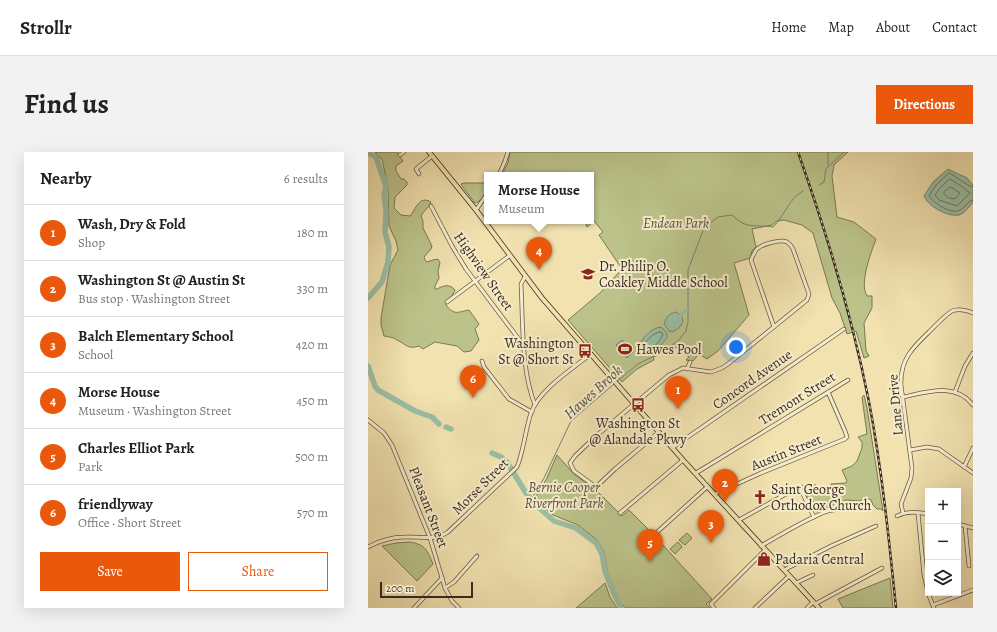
<!DOCTYPE html>
<meta charset="utf-8">
<style>
body{margin:0;font-family:Alegreya,serif;background:#f2f2f2;color:#222}
.controls{position:absolute;right:12px;bottom:12px;display:grid;overflow:hidden;border-radius:0px;box-shadow:0 4px 16px #0002}
.controls button{width:36px;height:36px;display:grid;place-items:center;padding:0;border:0;border-bottom:1px solid #e0e0e0;background:#fff;color:#222;font:20px sans-serif}
.scale{position:absolute;left:12px;bottom:10px;width:93px;box-sizing:border-box;padding-left:4px;border:2px solid #392c1f;border-top:0;font-size:11px;line-height:14px;white-space:nowrap;color:#392c1f;-webkit-text-stroke:3px #f6eccc;paint-order:stroke}
.you{position:absolute;left:368px;top:195px;width:14px;height:14px;margin:-10px;border:3px solid #fff;border-radius:50%;background:#1a73e8;box-shadow:0 0 0 6px #1a73e833}
.badge{display:grid;place-items:center;width:26px;height:26px;border-radius:50%;background:#ea580c;color:#fff;font-size:13px;font-weight:700}
.pin{position:absolute;translate:-50% -33px;filter:drop-shadow(0 1px 2px #0008)}
.pin::after{content:'';position:absolute;top:21px;width:14px;height:12px;background:inherit;clip-path:polygon(0 0,100% 0,50% 100%)}
.popup{position:absolute;left:116px;top:20px;width:110px;height:52px;box-sizing:border-box;display:grid;place-content:center;border-radius:0px;background:#fff;filter:drop-shadow(0 1px 3px #0005);font-size:13px;white-space:nowrap;color:#767676}
.popup b{font-size:15px;color:#222}
.popup::after{content:'';position:absolute;left:50%;top:100%;margin-left:-8px;border:8px solid transparent;border-top-color:#fff}
.list{margin:0;padding:0;list-style:none}
h2{display:flex;justify-content:space-between;align-items:center;height:52px;margin:0;padding:0 16px;font-size:17px}
h2 small{font-size:13px;font-weight:400;color:#767676}
.list li{display:grid;grid-template-columns:26px 1fr auto;gap:12px;align-items:center;box-sizing:border-box;height:56px;padding:0 16px;border-top:1px solid #e0e0e0}
.list b{display:block;font-size:15px;white-space:nowrap}
.list p{margin:0;font-size:13px;white-space:nowrap;color:#767676}
.list em{font-size:13px;font-style:normal;color:#767676}
.actions{display:flex;gap:8px;padding:12px 16px}
.actions a{flex:1;padding:9px 0;border:1px solid #ea580c;border-radius:0px;text-align:center;font-size:14px;color:#ea580c}
.actions .main{background:#ea580c;color:#fff}
.icon{flex:none;width:22px;height:22px;fill:none;stroke:currentColor;stroke-width:2;stroke-linecap:round;stroke-linejoin:round}
.map{position:relative;flex:none;width:605px;height:456px;overflow:hidden;border-radius:0px}
header{display:flex;align-items:center;gap:24px;box-sizing:border-box;height:56px;padding:0 20px;background:#fff;border-bottom:1px solid #e0e0e0}
header strong{font-size:19px}
nav{display:flex;gap:22px;margin-inline-start:auto;font-size:14px}
.intro{display:flex;align-items:center;justify-content:space-between;box-sizing:border-box;height:96px;padding:0 24px}
h1{margin:0;font-size:28px}
.button{padding:10px 18px;border-radius:0px;background:#ea580c;color:#fff;font-size:14px;font-weight:700}
main{display:flex;gap:24px;padding:0 24px}
aside{flex:1;background:#fff;border-radius:0px;box-shadow:0 4px 16px #0002}
.map>svg:first-child{display:block}
</style>
<header>
<strong>Strollr</strong>
<nav><a>Home</a><a>Map</a><a>About</a><a>Contact</a></nav>
</header>
<div class="intro"><h1>Find us</h1><a class="button">Directions</a></div>
<main>
<aside>
<h2>Nearby<small>6 results</small></h2>
<ul class="list">
<li><span class="badge">1</span><div><b>Wash, Dry &amp; Fold</b><p>Shop</p></div><em>180 m</em></li>
<li><span class="badge">2</span><div><b>Washington St @ Austin St</b><p>Bus stop · Washington Street</p></div><em>330 m</em></li>
<li><span class="badge">3</span><div><b>Balch Elementary School</b><p>School</p></div><em>420 m</em></li>
<li><span class="badge">4</span><div><b>Morse House</b><p>Museum · Washington Street</p></div><em>450 m</em></li>
<li><span class="badge">5</span><div><b>Charles Elliot Park</b><p>Park</p></div><em>500 m</em></li>
<li><span class="badge">6</span><div><b>friendlyway</b><p>Office · Short Street</p></div><em>570 m</em></li>
</ul>
<div class="actions"><a class="main">Save</a><a>Share</a></div>
</aside>
<div class="map">
<svg width="605" height="456" viewBox="0 0 605 456">
<rect width="100%" height="100%" fill="#f1e2b0"/>
<filter id="stains"><feTurbulence type="fractalNoise" baseFrequency=".005" numOctaves="4"/><feColorMatrix values="0 0 0 0 .2 0 0 0 0 .09 0 0 0 0 .02 0 0 0 .5 -.17"/></filter>
<radialGradient id="worn" r=".72"><stop offset=".6" stop-color="#630" stop-opacity="0"/><stop offset="1" stop-color="#630" stop-opacity=".3"/></radialGradient>
<g fill="#bbc38a" stroke="#7a7854">
<path d="M7,0H29L35,9L28,14V19L33,27H36L39,30V33L27,45L26,56L33,63L42,64C48,57 51,43 63,50C61,56 56,58 53,64L55,69V76L64,94L63,97L56,105L57,108L59,110L65,108L70,107L72,111L70,119L71,126L67,134V137H69C76,133 82,132 87,138C85,144 79,147 78,153C87,164 89,160 101,158L111,172L107,177L111,188L103,199L96,200L89,194L67,190L55,197L51,194C40,198 38,192 29,188C26,185 20,185 16,184L13,173V166L22,113L30,98L28,89L21,74L20,36L14,7L11,5Z"/>
<path d="M142,0H480L466,13L464,24L469,65L486,70L508,87C503,101 491,131 499,144H504V156L496,171L498,199L501,204L496,206L488,179L479,182L472,161L464,146L445,81L434,73L416,68L409,69L404,73L384,77L388,95L384,99L382,106L366,111L381,163L350,199L339,207L331,202L325,209L318,208L321,205L304,193L293,202L285,205L286,208L269,217L254,230L200,168L232,141L254,117L231,83L235,80L226,69L219,75L217,69H223V23H194L192,21L189,23H134L140,11Z"/>
<path d="M96,31H119C119,39 115,49 107,51L94,34L93,32Z"/>
<path d="M496,243L499,256L515,359L513,357H509L505,353L503,348L497,345L492,349L478,348L448,360L443,354L436,338C438,335 444,332 448,333L450,341L452,342H464L466,339L463,336V332L478,331L479,329L474,318L484,314L489,309L494,296V290L490,285L499,282L494,245Z"/>
<path d="M189,303L206,322L230,340L254,364L261,358L285,382L344,447L338,452L342,456H258L251,450L240,422L236,400L229,388L210,373L185,363L166,347L178,328Z"/>
<path d="M319,381L324,386L317,393L311,388Z"/>
<path d="M42,390C58,393 59,398 65,412L49,429L14,394L28,391Z"/>
<path d="M310,390L314,395L307,402L302,397Z"/>
<path d="M522,426L525,456H475L470,447Z"/>
<path d="M237,431L242,445L249,456H208Z"/>
</g>
<g fill="#9bbfa6" stroke="#748470">
<path d="M580,17L599,26L605,33V50C601,55 597,61 591,63C579,65 560,54 556,44L565,30Z"/>
<path d="M308,160L314,164L315,170L311,176L304,180L301,179L296,172C298,165 302,161 308,160Z"/>
<path d="M293,175L299,181V186L288,199L279,203L277,202L271,193C276,185 283,176 293,175Z"/>
<path d="M254,188L265,200L259,206L248,193Z"/>
</g>
<g fill="none" stroke-linecap="round" stroke-linejoin="round">
<g stroke="#6a7662" stroke-width="1">
<path d="M582,27L593,34L602,41L589,54L571,48L567,43L572,36Z"/>
<path d="M583,35L592,41L587,47L581,46L576,42V40Z"/>
<path d="M605,35C599,34 588,24 581,21L568,33L561,44C566,51 583,63 592,58C598,55 599,49 605,48"/>
<path d="M292,180L295,182C293,189 285,197 279,198L276,193C280,187 285,181 292,180Z"/>
</g>
<g stroke="#748470" stroke-width="1">
<path d="M460,0V13"/>
<path d="M451,33L456,30L458,17L476,0"/>
<path d="M248,230L270,212L294,200L310,189L318,179L320,170V118L336,76L350,65L364,63C379,78 386,72 405,75C417,64 420,47 435,39"/>
<path d="M163,348L176,326L203,269L246,232"/>
</g>
<g stroke="#9bbfa6" stroke-width="3.5">
<path d="M318,158L319,157"/>
<path d="M310,166L316,160"/>
</g>
<g stroke="#9bbfa6" stroke-width="5.5">
<path d="M0,1L8,5L18,34L16,43L18,57L17,80L21,95L20,110L14,130L0,146"/>
<path d="M0,214L7,234L10,238L47,259L64,265L71,272"/>
<path d="M78,275L83,277"/>
<path d="M124,301L133,305L139,310L158,341L169,354L186,369L208,376L228,391L234,402L237,419L244,437L253,456"/>
</g>
<defs>
<g id="minor">
<path d="M32,3L36,0"/>
<path d="M51,22L48,17L64,4"/>
<path d="M131,23L137,9L140,0"/>
<path d="M63,54L84,94L98,117L156,194"/>
<path d="M108,58L119,42"/>
<path d="M157,125L153,132C155,168 153,219 167,253"/>
<path d="M79,150L141,104"/>
<path d="M114,209L116,215L141,247L164,260"/>
<path d="M319,217L322,210"/>
<path d="M587,240L597,214L605,201"/>
<path d="M535,245C559,240 587,230 605,253"/>
<path d="M0,268L16,281L24,293L62,386L77,436L84,449L91,456"/>
<path d="M291,280L247,317L228,335L206,319L202,311L207,304L228,284L301,223L315,216L343,220L354,216L360,212L439,148L441,142L425,97C424,95 422,92 419,90C413,87 394,92 389,97C386,100 385,104 383,108L406,175"/>
<path d="M304,296L476,177"/>
<path d="M542,298L559,295L571,297L605,321"/>
<path d="M596,315L605,296"/>
<path d="M328,321L480,228"/>
<path d="M432,336L446,365"/>
<path d="M347,342L393,321L477,287L479,285L477,279L460,240"/>
<path d="M252,361L315,308"/>
<path d="M535,361L533,352L543,326L544,316L533,233C532,208 544,196 561,180C568,173 575,165 584,159C591,156 598,158 605,161"/>
<path d="M550,361L556,423L560,440"/>
<path d="M529,364C539,359 549,360 560,362"/>
<path d="M371,368L418,342L434,335"/>
<path d="M590,372L605,376"/>
<path d="M597,374L601,414"/>
<path d="M287,382L339,335"/>
<path d="M393,394C405,387 455,357 466,358"/>
<path d="M0,395C11,389 24,385 37,385C52,384 67,389 80,380L149,315C156,298 157,279 163,261C171,238 204,217 223,202"/>
<path d="M416,418L463,394L508,374"/>
<path d="M428,431L445,423"/>
<path d="M77,436L86,430L109,404"/>
<path d="M560,441L566,456"/>
<path d="M447,452L514,416"/>
<path d="M565,453L605,438"/>
<path d="M46,456L74,426"/>
<path d="M346,456L343,452L397,398"/>
<path d="M387,456L421,424"/>
<path d="M439,456L445,450"/>
</g>
<path id="major" d="M61,0L108,58L174,146L315,308L451,456"/>
</defs>
<use href="#minor" stroke="#675a43" stroke-width="4.5"/>
<use href="#major" stroke="#392c1f" stroke-width="5.5"/>
<use href="#minor" stroke="#f6eccc" stroke-width="3"/>
<use href="#major" stroke="#f1e2b0" stroke-width="4"/>
<defs>
<path id="rail" d="M430,0C459,82 484,164 501,250C514,318 521,387 528,456"/>
</defs>
<use href="#rail" stroke="#392c1f" stroke-width="2.5"/>
<use href="#rail" stroke="#f6eccc" stroke-width="1" stroke-dasharray="3" stroke-linecap="butt"/>
</g>
<defs>
<symbol id="school-bare" viewBox="-9 -9 18 18"><path d="M0-5L7-2L0 1L-7-2ZM-4 1L0 2.5L4 1V4Q0 6-4 4Z" fill="#8f2418" stroke="#f6eccc" stroke-width="2.5" paint-order="stroke"/></symbol>
<symbol id="stadium-bare" viewBox="-9 -9 18 18"><path d="M0-5a6.5 5 0 1 0 0 10a6.5 5 0 1 0 0-10ZM-3.5-1.8h7v3.6h-7Z" fill="#8f2418" stroke="#f6eccc" stroke-width="2.5" paint-order="stroke"/></symbol>
<symbol id="bus-bare" viewBox="-9 -9 18 18"><path d="M-5-6H5V4H4V6H2V4H-2V6H-4V4H-5ZM-3.5-4V0h7V-4ZM-3.5 1.2v1.5H-2V1.2ZM2 1.2v1.5H3.5V1.2Z" fill="#8f2418" stroke="#f6eccc" stroke-width="2.5" paint-order="stroke"/></symbol>
<symbol id="church-bare" viewBox="-9 -9 18 18"><path d="M-1.2-6h2.4v3.5h3.3v2.4h-3.3V6h-2.4V-.1h-3.3v-2.4h3.3Z" fill="#8f2418" stroke="#f6eccc" stroke-width="2.5" paint-order="stroke"/></symbol>
<symbol id="shop-bare" viewBox="-9 -9 18 18"><path d="M-5-2.5h2.3a2.7 3.5 0 0 1 5.4 0H5L5.5 6h-11ZM-1.5-2.5h3a1.5 2.3 0 0 0-3 0Z" fill="#8f2418" stroke="#f6eccc" stroke-width="2.5" paint-order="stroke"/></symbol>
</defs>
<g fill-rule="evenodd">
<use href="#school-bare" x="210" y="112" width="20" height="20"/>
<use href="#stadium-bare" x="247" y="187" width="20" height="20"/>
<use href="#bus-bare" x="207" y="189" width="20" height="20"/>
<use href="#bus-bare" x="260" y="243" width="20" height="20"/>
<use href="#church-bare" x="382" y="335" width="20" height="20"/>
<use href="#shop-bare" x="386" y="397" width="20" height="20"/>
</g>
<g text-anchor="middle" stroke-width="4" stroke-linejoin="round" paint-order="stroke">
<g font-size="14" font-style="italic" fill="#5a523a" stroke="#f6eccc">
<text x="308" y="76">Endean Park</text>
<text x="196" y="340">Bernie Cooper<tspan x="196" dy="16">Riverfront Park</tspan></text>
</g>
<g font-size="14" fill="#392c1f" stroke="#f6eccc" text-anchor="start">
<text x="231" y="119">Dr. Philip O.<tspan x="231" dy="16">Coakley Middle School</tspan></text>
<text x="206" y="196" text-anchor="end">Washington<tspan x="206" dy="16">St @ Short St</tspan></text>
<text x="268" y="202">Hawes Pool</text>
<text x="270" y="276" text-anchor="middle">Washington St<tspan x="270" dy="16">@ Alandale Pkwy</tspan></text>
<text x="403" y="342">Saint George<tspan x="403" dy="16">Orthodox Church</tspan></text>
<text x="407" y="412">Padaria Central</text>
</g>
<g font-size="14" fill="#392c1f" stroke="#f6eccc">
<text transform="translate(116 119) rotate(55)" y="5">Highview Street</text>
<text transform="translate(384 227) rotate(-35)" y="5">Concord Avenue</text>
<text transform="translate(429 246) rotate(-32)" y="5">Tremont Street</text>
<text transform="translate(527 253) rotate(-95)" y="5">Lane Drive</text>
<text transform="translate(418 300) rotate(-22)" y="5">Austin Street</text>
<text transform="translate(112 334) rotate(-45)" y="5">Morse Street</text>
<text transform="translate(61 355) rotate(69)" y="5">Pleasant Street</text>
</g>
<g font-size="15" font-style="italic" fill="#525141" stroke="#f6eccc">
<text transform="translate(225 240) rotate(-42)" y="5">Hawes Brook</text>
</g>
</g>
<rect width="100%" height="100%" filter="url(#stains)"/>
<rect width="100%" height="100%" fill="url(#worn)"/>
</svg>
<div class="controls">
<button>+</button>
<button>−</button>
<button><svg class="icon" aria-label="layers" viewBox="0 0 24 24"><path d="M12 4l9 5-9 5-9-5zM3 14l9 5 9-5"/></svg></button>
</div>
<div class="scale">200 m</div>
<div class="you"></div>
<div class="pin badge" style="left:310px;top:257px">1</div>
<div class="pin badge" style="left:357px;top:350px">2</div>
<div class="pin badge" style="left:343px;top:391px">3</div>
<div class="pin badge" style="left:171px;top:118px">4</div>
<div class="popup"><b>Morse House</b>Museum</div>
<div class="pin badge" style="left:282px;top:410px">5</div>
<div class="pin badge" style="left:105px;top:246px">6</div>
</div>
</main>
